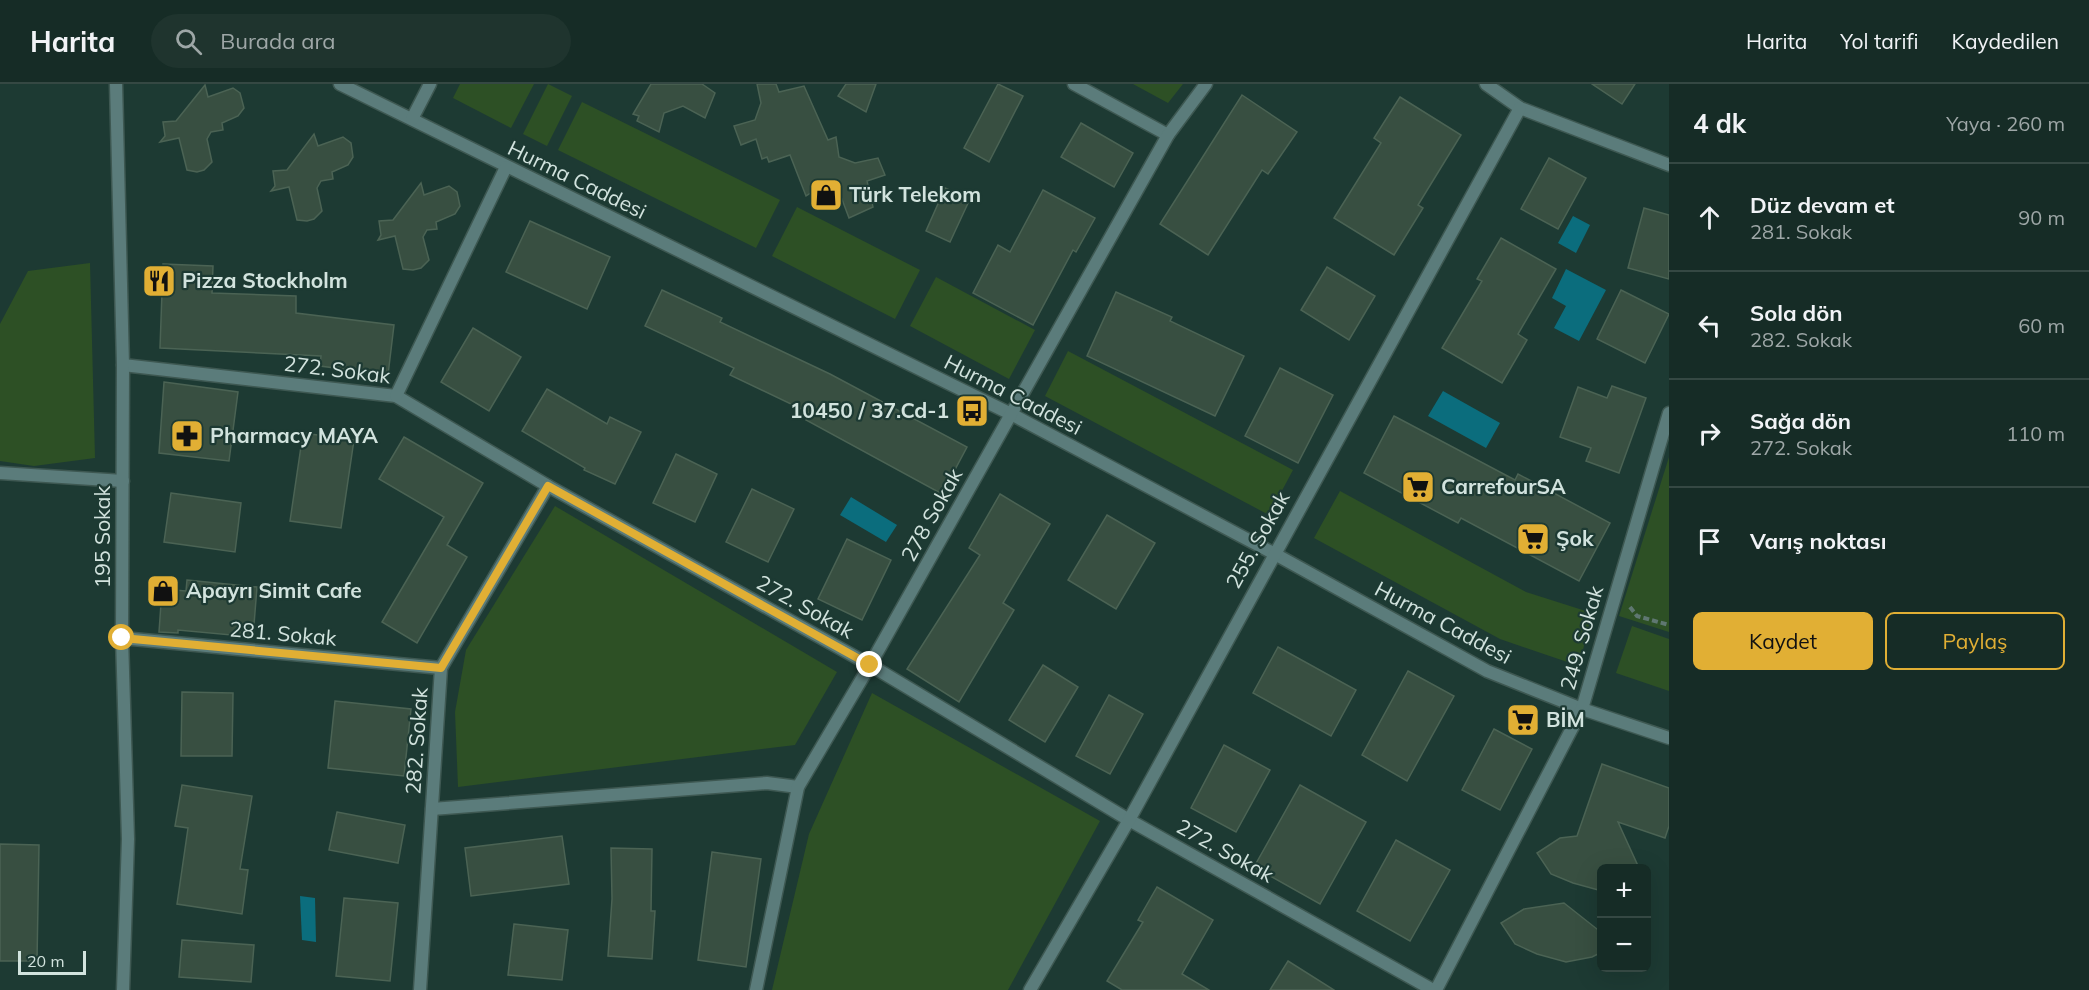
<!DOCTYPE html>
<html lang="tr">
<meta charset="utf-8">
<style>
body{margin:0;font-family:Mulish,sans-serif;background:#1f342e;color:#f1f3f6}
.controls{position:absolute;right:18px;bottom:18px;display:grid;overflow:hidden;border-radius:9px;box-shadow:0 6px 24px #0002}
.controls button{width:54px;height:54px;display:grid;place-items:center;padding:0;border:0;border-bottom:2px solid #354843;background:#162c26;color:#f1f3f6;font:30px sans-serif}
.scale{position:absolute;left:18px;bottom:15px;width:68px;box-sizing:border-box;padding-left:6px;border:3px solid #d2e3de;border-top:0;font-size:16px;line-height:21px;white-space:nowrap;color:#d2e3de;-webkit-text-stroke:4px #1d3a33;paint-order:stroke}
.stop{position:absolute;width:18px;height:18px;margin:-14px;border:4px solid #e1af34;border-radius:50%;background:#fff}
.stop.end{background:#e1af34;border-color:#fff;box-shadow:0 2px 6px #0008}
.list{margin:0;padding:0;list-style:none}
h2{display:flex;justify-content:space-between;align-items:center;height:78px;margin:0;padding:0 24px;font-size:26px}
h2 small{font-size:20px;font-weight:400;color:#9ea7a7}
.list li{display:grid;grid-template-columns:39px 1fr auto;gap:18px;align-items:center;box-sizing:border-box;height:108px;padding:0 24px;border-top:2px solid #354843}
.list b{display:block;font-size:22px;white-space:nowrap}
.list p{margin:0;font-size:20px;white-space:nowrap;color:#9ea7a7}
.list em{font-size:20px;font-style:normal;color:#9ea7a7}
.actions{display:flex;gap:12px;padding:18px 24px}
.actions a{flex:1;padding:14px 0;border:2px solid #e1af34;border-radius:9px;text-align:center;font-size:21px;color:#e1af34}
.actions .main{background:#e1af34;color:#111}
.icon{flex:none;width:33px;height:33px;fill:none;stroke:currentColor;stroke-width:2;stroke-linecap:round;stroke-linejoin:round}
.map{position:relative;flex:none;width:1669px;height:906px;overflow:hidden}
header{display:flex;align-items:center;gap:36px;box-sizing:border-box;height:84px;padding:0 30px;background:#162c26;border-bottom:2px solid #354843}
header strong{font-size:28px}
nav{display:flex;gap:33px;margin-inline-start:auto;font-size:21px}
.search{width:420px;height:54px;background:#1f342e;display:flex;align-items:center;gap:15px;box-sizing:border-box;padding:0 21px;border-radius:33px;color:#9ea7a7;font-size:22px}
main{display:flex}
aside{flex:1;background:#162c26}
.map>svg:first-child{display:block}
</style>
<header>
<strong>Harita</strong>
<div class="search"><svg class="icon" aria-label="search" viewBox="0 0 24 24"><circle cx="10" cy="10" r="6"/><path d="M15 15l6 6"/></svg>Burada ara</div>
<nav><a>Harita</a><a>Yol tarifi</a><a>Kaydedilen</a></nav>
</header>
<main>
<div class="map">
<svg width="1669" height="906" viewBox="0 0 1669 906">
<rect width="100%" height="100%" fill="#1d3a33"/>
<g fill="#2d5025">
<path d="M460,0H534L511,44L453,14Z"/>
<path d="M548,0L572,12L547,62L523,50Z"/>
<path d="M1133,0H1183L1168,19Z"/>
<path d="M582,18L780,116L756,164L558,66Z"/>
<path d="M797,123L920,186L895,235L772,172Z"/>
<path d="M90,179L95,374L34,382L0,377V240L28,187Z"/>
<path d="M936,193L1035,246L1009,295L910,242Z"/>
<path d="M1068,267L1293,386L1269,431L1045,312Z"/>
<path d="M1669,373V548L1619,532Z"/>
<path d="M1340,407L1526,508L1592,529L1579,582L1500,555L1314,454Z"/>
<path d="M555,422L837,588L795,661L458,703L455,628L466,566Z"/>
<path d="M1632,542L1669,555V607L1616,589Z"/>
<path d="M872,609L1100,737L1008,906H772L809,750Z"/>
</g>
<g fill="#0b6d7d">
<path d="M1573,132L1590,141L1576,169L1558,159Z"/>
<path d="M1566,185L1606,206L1579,257L1554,244L1566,222L1552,214Z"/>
<path d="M1443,307L1500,339L1486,364L1428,332Z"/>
<path d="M851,413L897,441L886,458L840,431Z"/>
<path d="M300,812L315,814L316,858L302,856Z"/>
</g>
<g fill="#384f41" stroke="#4b6354" stroke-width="1.5">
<path d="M651,0H702L715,9L705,34L683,22L664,29L659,48L637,37L639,32L633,30Z"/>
<path d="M757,0H776L779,8L804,2L828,56L836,53L839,73L855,79L878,74L885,91L867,97L873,123L849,134L840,110L822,102L806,112L790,71L769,78L767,73L762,75L756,55L741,61L734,42L755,36L761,19Z"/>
<path d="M846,0H876L866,28L838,12Z"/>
<path d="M998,0L1023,12L989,78L964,64Z"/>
<path d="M1592,0H1635L1622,20Z"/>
<path d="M205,1L208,13L233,4L240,9L244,24L238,32L222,39L223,46L211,48L207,55L212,78L204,86L197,88L187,86L179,54L160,58L165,52L163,38L176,37Z"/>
<path d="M1242,11L1297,48L1268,90L1262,86L1208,171L1160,140Z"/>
<path d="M1400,13L1461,51L1418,121L1423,124L1394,171L1334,134L1381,59L1374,54Z"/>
<path d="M1081,39L1133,69L1114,103L1061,73Z"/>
<path d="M314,50L318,62L343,53L351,59L353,73L348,81L332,88L333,95L321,97L317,104L322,127L314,135L307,137L297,136L289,103L271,107L275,102L273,87L287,86Z"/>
<path d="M1549,74L1586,94L1558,145L1521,125Z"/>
<path d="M421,99L424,111L449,102L457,108L460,122L455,130L436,138L437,145L427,146L423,153L429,176L421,184L413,186L403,185L395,152L378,156L381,151L379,137L393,136Z"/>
<path d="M945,104L970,115L950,158L926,147Z"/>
<path d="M1043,106L1095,134L1076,168L1073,166L1033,241L973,209L998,161L1010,168Z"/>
<path d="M1644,124L1669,131V195L1628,184Z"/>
<path d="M530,137L610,173L587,225L506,188Z"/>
<path d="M1501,154L1556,185L1518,250L1527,256L1502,299L1442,264L1482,197L1477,195Z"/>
<path d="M163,180L213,182L212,209L296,212V229L394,241L388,291L320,282L321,272L160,264Z"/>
<path d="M1327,183L1375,212L1349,256L1301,226Z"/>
<path d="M662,206L722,234L720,238L830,290L967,363L942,410L806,336L810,329L730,291L734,284L645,242Z"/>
<path d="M1621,206L1669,230L1645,279L1597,255Z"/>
<path d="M1116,208L1172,233L1170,237L1244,272L1215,332L1087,272Z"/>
<path d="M473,244L521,273L489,327L441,298Z"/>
<path d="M1280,284L1333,311L1298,379L1245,352Z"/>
<path d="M164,298L238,308L229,377L159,369Z"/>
<path d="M1612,302L1646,314L1619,389L1586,377L1591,364L1560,353L1578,303L1607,314Z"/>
<path d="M547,305L607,340L610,333L641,348L615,400L584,386L585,384L522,347Z"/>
<path d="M1394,332L1515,396L1518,390L1610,439L1579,497L1461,434L1458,439L1364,389Z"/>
<path d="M303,349L354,356L341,444L290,437Z"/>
<path d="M404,353L483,399L447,461L467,473L417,559L382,538L444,433L379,395Z"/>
<path d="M676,370L717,390L695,438L653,419Z"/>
<path d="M752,405L794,425L768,478L726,458Z"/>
<path d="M171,409L241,419L235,468L164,458Z"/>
<path d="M1000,410L1050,440L1003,519L1014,526L959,618L907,585L980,471L969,464Z"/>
<path d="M1107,431L1155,459L1116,525L1068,496Z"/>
<path d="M847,455L891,476L862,536L818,515Z"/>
<path d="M187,496L257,503L253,553L178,546V549L159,548L162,505L186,507Z"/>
<path d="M1278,563L1356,606L1331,652L1253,609Z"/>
<path d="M1043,581L1078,603L1045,658L1009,636Z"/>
<path d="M1408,587L1454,612L1407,697L1362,671Z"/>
<path d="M182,608L233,609L232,672H181Z"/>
<path d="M1109,611L1143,630L1110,690L1076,672Z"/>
<path d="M335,617L411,625L404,692L328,684Z"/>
<path d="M1494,645L1532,665L1500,726L1462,706Z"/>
<path d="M1224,661L1270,686L1236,748L1191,724Z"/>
<path d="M1602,680L1669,704V742L1665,754L1618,738L1639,784H1602V807L1573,799L1551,790L1537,769L1560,754L1577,752Z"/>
<path d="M182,701L252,712L240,785L248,786L242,830L177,820L188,744L175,742Z"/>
<path d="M1300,701L1366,738L1320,820L1254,783Z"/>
<path d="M337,728L405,741L398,779L329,766Z"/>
<path d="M562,752L569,800L471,812L465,764Z"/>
<path d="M1396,756L1450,786L1410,857L1357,827Z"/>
<path d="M0,760L39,761L37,877H0Z"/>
<path d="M611,764L652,765L651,827H655L652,875L608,872L612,815Z"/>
<path d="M712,768L761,775L746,883L698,876Z"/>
<path d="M1157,803L1213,836L1182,890L1209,906H1122L1107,897L1143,838L1138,836Z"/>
<path d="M344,814L398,819L390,897L336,892Z"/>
<path d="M1564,819L1602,849V868L1592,873L1566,878L1537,870L1515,860L1501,839L1524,825Z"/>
<path d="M514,840L568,846L562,896L508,891Z"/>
<path d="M182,856L254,861L251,898L179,893Z"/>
<path d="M1288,877L1334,906H1270Z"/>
</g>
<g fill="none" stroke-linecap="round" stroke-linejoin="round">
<defs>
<g id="minor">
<path d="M340,0L1011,330L1273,469L1487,587L1582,625L1669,654"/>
<path d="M1074,0L1168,51"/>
<path d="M1486,0L1520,24L1669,81"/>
<path d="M412,35L430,0"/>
<path d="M123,281L396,312L548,402L870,581L1129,736L1433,906"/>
<path d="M396,312L506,83"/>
<path d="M0,389L123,397"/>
<path d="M122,554L441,584"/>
<path d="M432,725L767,699L798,703"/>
<path d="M420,906L441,584L548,402"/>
<path d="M756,906L798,703L870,581L1168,51L1206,0"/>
<path d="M1030,906L1129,736L1520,24"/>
<path d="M1436,906L1582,625L1669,329"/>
</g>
<path id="tertiary" d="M116,0L123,281L122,554L128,755L123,906"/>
</defs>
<use href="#minor" stroke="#3e5852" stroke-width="15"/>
<use href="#tertiary" stroke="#3e5852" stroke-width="15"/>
<path stroke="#5f7771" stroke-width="4" stroke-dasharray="6 3" stroke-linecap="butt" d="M1630,523L1637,532L1669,541"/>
<use href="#minor" stroke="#5b7c7b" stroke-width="12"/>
<use href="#tertiary" stroke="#5b7c7b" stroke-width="12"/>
</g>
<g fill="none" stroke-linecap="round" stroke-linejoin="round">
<path stroke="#e1af34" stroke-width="8" d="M122,554L441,584L548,402L870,581"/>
</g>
<defs>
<symbol id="shop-square" viewBox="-11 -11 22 22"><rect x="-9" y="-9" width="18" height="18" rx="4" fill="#e1af34" stroke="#1d3a33"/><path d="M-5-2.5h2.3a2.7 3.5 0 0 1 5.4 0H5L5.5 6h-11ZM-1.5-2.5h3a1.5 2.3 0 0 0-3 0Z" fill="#111"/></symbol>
<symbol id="restaurant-square" viewBox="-11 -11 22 22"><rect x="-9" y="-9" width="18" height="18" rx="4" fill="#e1af34" stroke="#1d3a33"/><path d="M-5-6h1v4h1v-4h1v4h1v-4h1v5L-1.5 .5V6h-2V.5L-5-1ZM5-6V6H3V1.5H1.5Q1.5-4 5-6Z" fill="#111"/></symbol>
<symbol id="bus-square" viewBox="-11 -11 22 22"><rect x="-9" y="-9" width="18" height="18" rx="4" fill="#e1af34" stroke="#1d3a33"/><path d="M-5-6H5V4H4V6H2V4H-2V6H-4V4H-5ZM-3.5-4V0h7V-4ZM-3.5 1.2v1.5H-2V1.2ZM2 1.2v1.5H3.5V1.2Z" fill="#111"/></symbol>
<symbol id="pharmacy-square" viewBox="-11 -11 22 22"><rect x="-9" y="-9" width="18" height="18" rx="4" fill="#e1af34" stroke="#1d3a33"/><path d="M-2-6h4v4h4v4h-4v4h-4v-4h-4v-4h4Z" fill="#111"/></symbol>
<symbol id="supermarket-square" viewBox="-11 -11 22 22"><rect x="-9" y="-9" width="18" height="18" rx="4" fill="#e1af34" stroke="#1d3a33"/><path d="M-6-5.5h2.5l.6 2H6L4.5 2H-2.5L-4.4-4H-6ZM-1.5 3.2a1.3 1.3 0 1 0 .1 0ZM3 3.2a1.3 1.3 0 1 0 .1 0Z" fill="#111"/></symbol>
</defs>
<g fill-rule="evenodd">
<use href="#shop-square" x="807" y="92" width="38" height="38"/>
<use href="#restaurant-square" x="140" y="178" width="38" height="38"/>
<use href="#bus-square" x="953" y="308" width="38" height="38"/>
<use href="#pharmacy-square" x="168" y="333" width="38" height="38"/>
<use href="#supermarket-square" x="1399" y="384" width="38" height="38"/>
<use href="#supermarket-square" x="1514" y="436" width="38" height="38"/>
<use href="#shop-square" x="144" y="488" width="38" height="38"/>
<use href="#supermarket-square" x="1504" y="617" width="38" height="38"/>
</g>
<g text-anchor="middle" stroke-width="4.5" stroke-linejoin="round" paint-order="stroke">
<g font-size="21" fill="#d2e3de" stroke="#1d3a33">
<text transform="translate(577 96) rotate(26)" y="7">Hurma Caddesi</text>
<text transform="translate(337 286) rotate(7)" y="7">272. Sokak</text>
<text transform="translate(1013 311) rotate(27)" y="7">Hurma Caddesi</text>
<text transform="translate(932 431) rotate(-61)" y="7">278 Sokak</text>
<text transform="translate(103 453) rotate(-90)" y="7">195 Sokak</text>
<text transform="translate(1258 456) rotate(-61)" y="7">255. Sokak</text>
<text transform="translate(805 523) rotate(29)" y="7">272. Sokak</text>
<text transform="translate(1443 539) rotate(28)" y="7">Hurma Caddesi</text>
<text transform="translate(283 550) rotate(5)" y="7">281. Sokak</text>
<text transform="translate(1582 554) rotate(-74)" y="7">249. Sokak</text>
<text transform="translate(417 657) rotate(-86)" y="7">282. Sokak</text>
<text transform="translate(1225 767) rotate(29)" y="7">272. Sokak</text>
</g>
<g font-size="21" font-weight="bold" fill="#d2e3de" stroke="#1d3a33" text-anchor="start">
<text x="849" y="118">Türk Telekom</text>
<text x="182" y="204">Pizza Stockholm</text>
<text x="949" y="334" text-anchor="end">10450 / 37.Cd-1</text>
<text x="210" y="359">Pharmacy MAYA</text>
<text x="1441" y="410">CarrefourSA</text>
<text x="1556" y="462">Şok</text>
<text x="186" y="514">Apayrı Simit Cafe</text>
<text x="1546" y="643">BİM</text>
</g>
</g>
</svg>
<div class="controls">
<button>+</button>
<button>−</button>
</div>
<div class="scale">20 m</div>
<div class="stop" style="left:122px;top:554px"></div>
<div class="stop end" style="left:870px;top:581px"></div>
</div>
<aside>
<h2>4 dk<small>Yaya · 260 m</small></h2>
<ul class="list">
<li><svg class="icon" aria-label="ahead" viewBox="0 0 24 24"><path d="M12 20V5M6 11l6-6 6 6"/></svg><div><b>Düz devam et</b><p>281. Sokak</p></div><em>90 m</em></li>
<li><svg class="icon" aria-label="left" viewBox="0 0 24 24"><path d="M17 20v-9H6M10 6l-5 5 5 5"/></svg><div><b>Sola dön</b><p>282. Sokak</p></div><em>60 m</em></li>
<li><svg class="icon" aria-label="right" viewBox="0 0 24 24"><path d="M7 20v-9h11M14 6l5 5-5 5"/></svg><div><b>Sağa dön</b><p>272. Sokak</p></div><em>110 m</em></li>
<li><svg class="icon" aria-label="arrive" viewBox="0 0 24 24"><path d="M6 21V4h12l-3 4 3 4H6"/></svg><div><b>Varış noktası</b></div></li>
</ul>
<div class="actions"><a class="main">Kaydet</a><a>Paylaş</a></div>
</aside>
</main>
